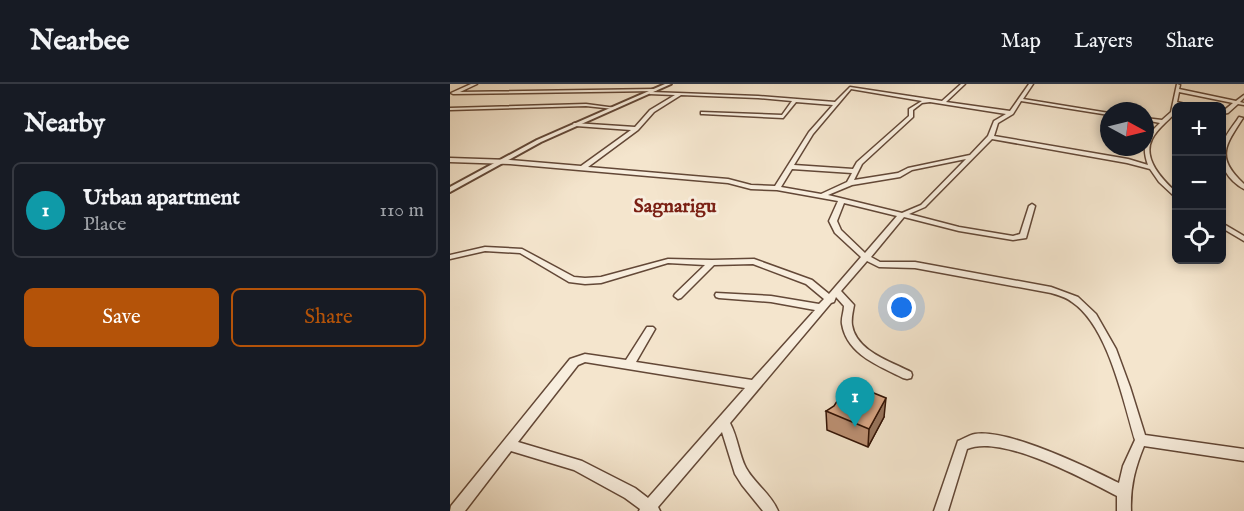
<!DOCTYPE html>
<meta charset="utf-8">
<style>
body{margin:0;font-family:"IM FELL English",serif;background:#242831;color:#f1f3f6}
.controls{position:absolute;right:18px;top:18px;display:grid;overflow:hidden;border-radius:9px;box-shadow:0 3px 9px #0003}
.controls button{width:54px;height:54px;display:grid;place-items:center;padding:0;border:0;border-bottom:2px solid #363941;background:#171b24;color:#f1f3f6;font:30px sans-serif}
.compass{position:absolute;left:650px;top:18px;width:54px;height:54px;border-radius:50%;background:#171b24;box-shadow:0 3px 9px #0003;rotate:97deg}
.you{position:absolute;left:452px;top:224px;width:21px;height:21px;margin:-15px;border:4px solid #fff;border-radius:50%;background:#1a73e8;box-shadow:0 0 0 9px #1a73e833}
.badge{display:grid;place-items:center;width:39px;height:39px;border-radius:50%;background:#b45309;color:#fff;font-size:20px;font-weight:700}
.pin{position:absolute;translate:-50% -50px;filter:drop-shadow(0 2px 3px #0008)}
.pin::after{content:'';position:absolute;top:32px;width:21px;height:18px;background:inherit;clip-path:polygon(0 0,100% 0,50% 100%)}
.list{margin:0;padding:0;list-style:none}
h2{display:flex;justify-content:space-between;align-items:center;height:78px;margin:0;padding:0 24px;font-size:26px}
h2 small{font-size:20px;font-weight:400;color:#9ea1a6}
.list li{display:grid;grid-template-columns:39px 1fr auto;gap:18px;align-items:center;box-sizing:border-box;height:96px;margin:0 12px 12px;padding:0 12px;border:2px solid #363941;border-radius:9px}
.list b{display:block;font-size:22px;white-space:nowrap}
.list p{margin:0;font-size:20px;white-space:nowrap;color:#9ea1a6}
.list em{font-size:20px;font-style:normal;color:#9ea1a6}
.actions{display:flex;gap:12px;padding:18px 24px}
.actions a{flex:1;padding:14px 0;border:2px solid #b45309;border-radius:9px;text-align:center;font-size:21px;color:#b45309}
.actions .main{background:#b45309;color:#fff}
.icon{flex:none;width:33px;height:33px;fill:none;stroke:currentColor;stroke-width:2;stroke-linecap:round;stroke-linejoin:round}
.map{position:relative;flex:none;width:794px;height:427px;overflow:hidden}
header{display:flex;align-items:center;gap:36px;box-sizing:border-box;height:84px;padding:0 30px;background:#171b24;border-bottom:2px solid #363941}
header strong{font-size:28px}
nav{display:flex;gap:33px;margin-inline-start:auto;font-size:21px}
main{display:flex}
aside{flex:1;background:#171b24}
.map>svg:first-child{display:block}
</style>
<header>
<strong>Nearbee</strong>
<nav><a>Map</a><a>Layers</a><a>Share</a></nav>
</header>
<main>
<aside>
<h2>Nearby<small></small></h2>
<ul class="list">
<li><span class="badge" style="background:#0f9aa8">1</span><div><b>Urban apartment</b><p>Place</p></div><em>110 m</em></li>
</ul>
<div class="actions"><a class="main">Save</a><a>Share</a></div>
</aside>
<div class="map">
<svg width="794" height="427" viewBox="0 0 794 427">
<rect width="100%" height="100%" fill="#f4e5cd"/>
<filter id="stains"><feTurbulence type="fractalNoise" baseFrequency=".00333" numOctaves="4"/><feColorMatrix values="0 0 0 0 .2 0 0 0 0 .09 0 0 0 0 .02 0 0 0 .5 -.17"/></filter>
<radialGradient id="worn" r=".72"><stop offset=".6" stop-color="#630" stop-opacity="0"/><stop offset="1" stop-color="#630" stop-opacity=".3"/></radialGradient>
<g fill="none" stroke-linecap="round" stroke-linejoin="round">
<defs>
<g id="minor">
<path d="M21,0H27L10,8L205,5L207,6L205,7L3,10L1,9Z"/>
<path d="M511,0H515L496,18L560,27L579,0H583L573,15L659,29V31L571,17L563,30L548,39L544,52L678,75L698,81C691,62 696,52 710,39L695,36V34L712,36L721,28L727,0L730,1L729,5L786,17L794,11V14L790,18L794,19V21L788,20L778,29L772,30V28L783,19L729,8L727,18L743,22L727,21L726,30H724C717,38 707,45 702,55C692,75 713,96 726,108V113L724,112L709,98L700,85L677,79L542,55L475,123L459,130L509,143L563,152L570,150L579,122L582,120L585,122L576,154L563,156L509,147L454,133L421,173L430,178H465L601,203L628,213L646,230L666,265L680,303L695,351L794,365V377L694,362C685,384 680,403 681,427H667V412C634,395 552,350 517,365L498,427H484L508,357C513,355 519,351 525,350C559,345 637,383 669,399L673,382L685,356C673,316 658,242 622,218C616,213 608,211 601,209L465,184L429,183L417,177L391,207L404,221C403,227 401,234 402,241C406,267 440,277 461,288L462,291L461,294L457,295L453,294C430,282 397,271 392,240C391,234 394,228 394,222L386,213L384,218L381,219L280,339C288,354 289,371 296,384C305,400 321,410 328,427H313L292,401L285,390L272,348L208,423L210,427H189L190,425L175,414L124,386L61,367L15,427H0L1,422L120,275L135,270L176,276L197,243H203L205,245L186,278L302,296L365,226L321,218L269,214L266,213L265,211L266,209L321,212L369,220L374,215L356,200L303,180L264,181L231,214L228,215L224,212L225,210L255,181L218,179L151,199L135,200L119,198L70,169L35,167L0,175V171L35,163L72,165L124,193L135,194L151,193L218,175L262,176L304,175L362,196L379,210L411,173L385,149L379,137L388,117L327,106L301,105L278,99L60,80L0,78V74L60,76L131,82L181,46L126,42L123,40L124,39L185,43L200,26L225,11L199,10L201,8L308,12L385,18L400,3L492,17ZM401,5L472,17L459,25V32L407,78L403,85L344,81L363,50ZM231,11L308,14L342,17L332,31L251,28V30H253L333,34L346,18L383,21L359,48L325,102L301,101L278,95L138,83L188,46L204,28ZM480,18L556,30L544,37L538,52L520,71L458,84L448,89L404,96L412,80L463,33V26L472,19ZM516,75L471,121L452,129L378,111L402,101L450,93L462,86ZM342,85L402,89L397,98L371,110L331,103ZM394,119L447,132L415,169L391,146L387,137ZM135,278L295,304L198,414L185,404L132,377L68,358L128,281Z"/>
<path d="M136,20L166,24L164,25L136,22L0,26V24Z"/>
<path d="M789,33L793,34C775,62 765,73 794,100V105C779,97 767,80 772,62C774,52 784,41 789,33Z"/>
<path d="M772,139L794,152V157L772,144Z"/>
</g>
<path id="tertiary" d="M215,0H221L91,58L0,108V103L87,56Z"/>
</defs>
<use href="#minor" stroke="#634837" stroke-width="3"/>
<use href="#tertiary" stroke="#634837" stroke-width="4"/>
<use href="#minor" fill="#f8eede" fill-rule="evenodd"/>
<use href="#tertiary" fill="#f8eede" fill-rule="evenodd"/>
</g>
<path fill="#bc9073" stroke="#331305" stroke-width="1.5" d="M376,327L434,333L418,363L377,346Z"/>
<path fill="#99765e" stroke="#331305" stroke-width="1.5" d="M436,314L434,333L418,363L419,345Z"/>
<path fill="#dba886" stroke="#331305" stroke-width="1.5" d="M399,299L436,314L419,345L376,327L384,322Z"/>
<g text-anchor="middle" stroke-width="6" stroke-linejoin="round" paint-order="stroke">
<g font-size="20" font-weight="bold" fill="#7a1f14" stroke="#f8eede">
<text x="225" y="128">Sagnarigu</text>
</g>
</g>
<rect width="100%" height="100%" filter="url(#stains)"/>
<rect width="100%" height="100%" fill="url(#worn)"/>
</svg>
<div class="controls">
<button>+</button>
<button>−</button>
<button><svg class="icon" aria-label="locate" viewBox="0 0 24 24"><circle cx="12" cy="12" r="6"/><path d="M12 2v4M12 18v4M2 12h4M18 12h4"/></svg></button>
</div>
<svg class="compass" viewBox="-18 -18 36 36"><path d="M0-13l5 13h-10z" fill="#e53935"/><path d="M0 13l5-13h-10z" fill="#9ea1a6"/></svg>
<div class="you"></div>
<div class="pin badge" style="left:405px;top:343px;background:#0f9aa8">1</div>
</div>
</main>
